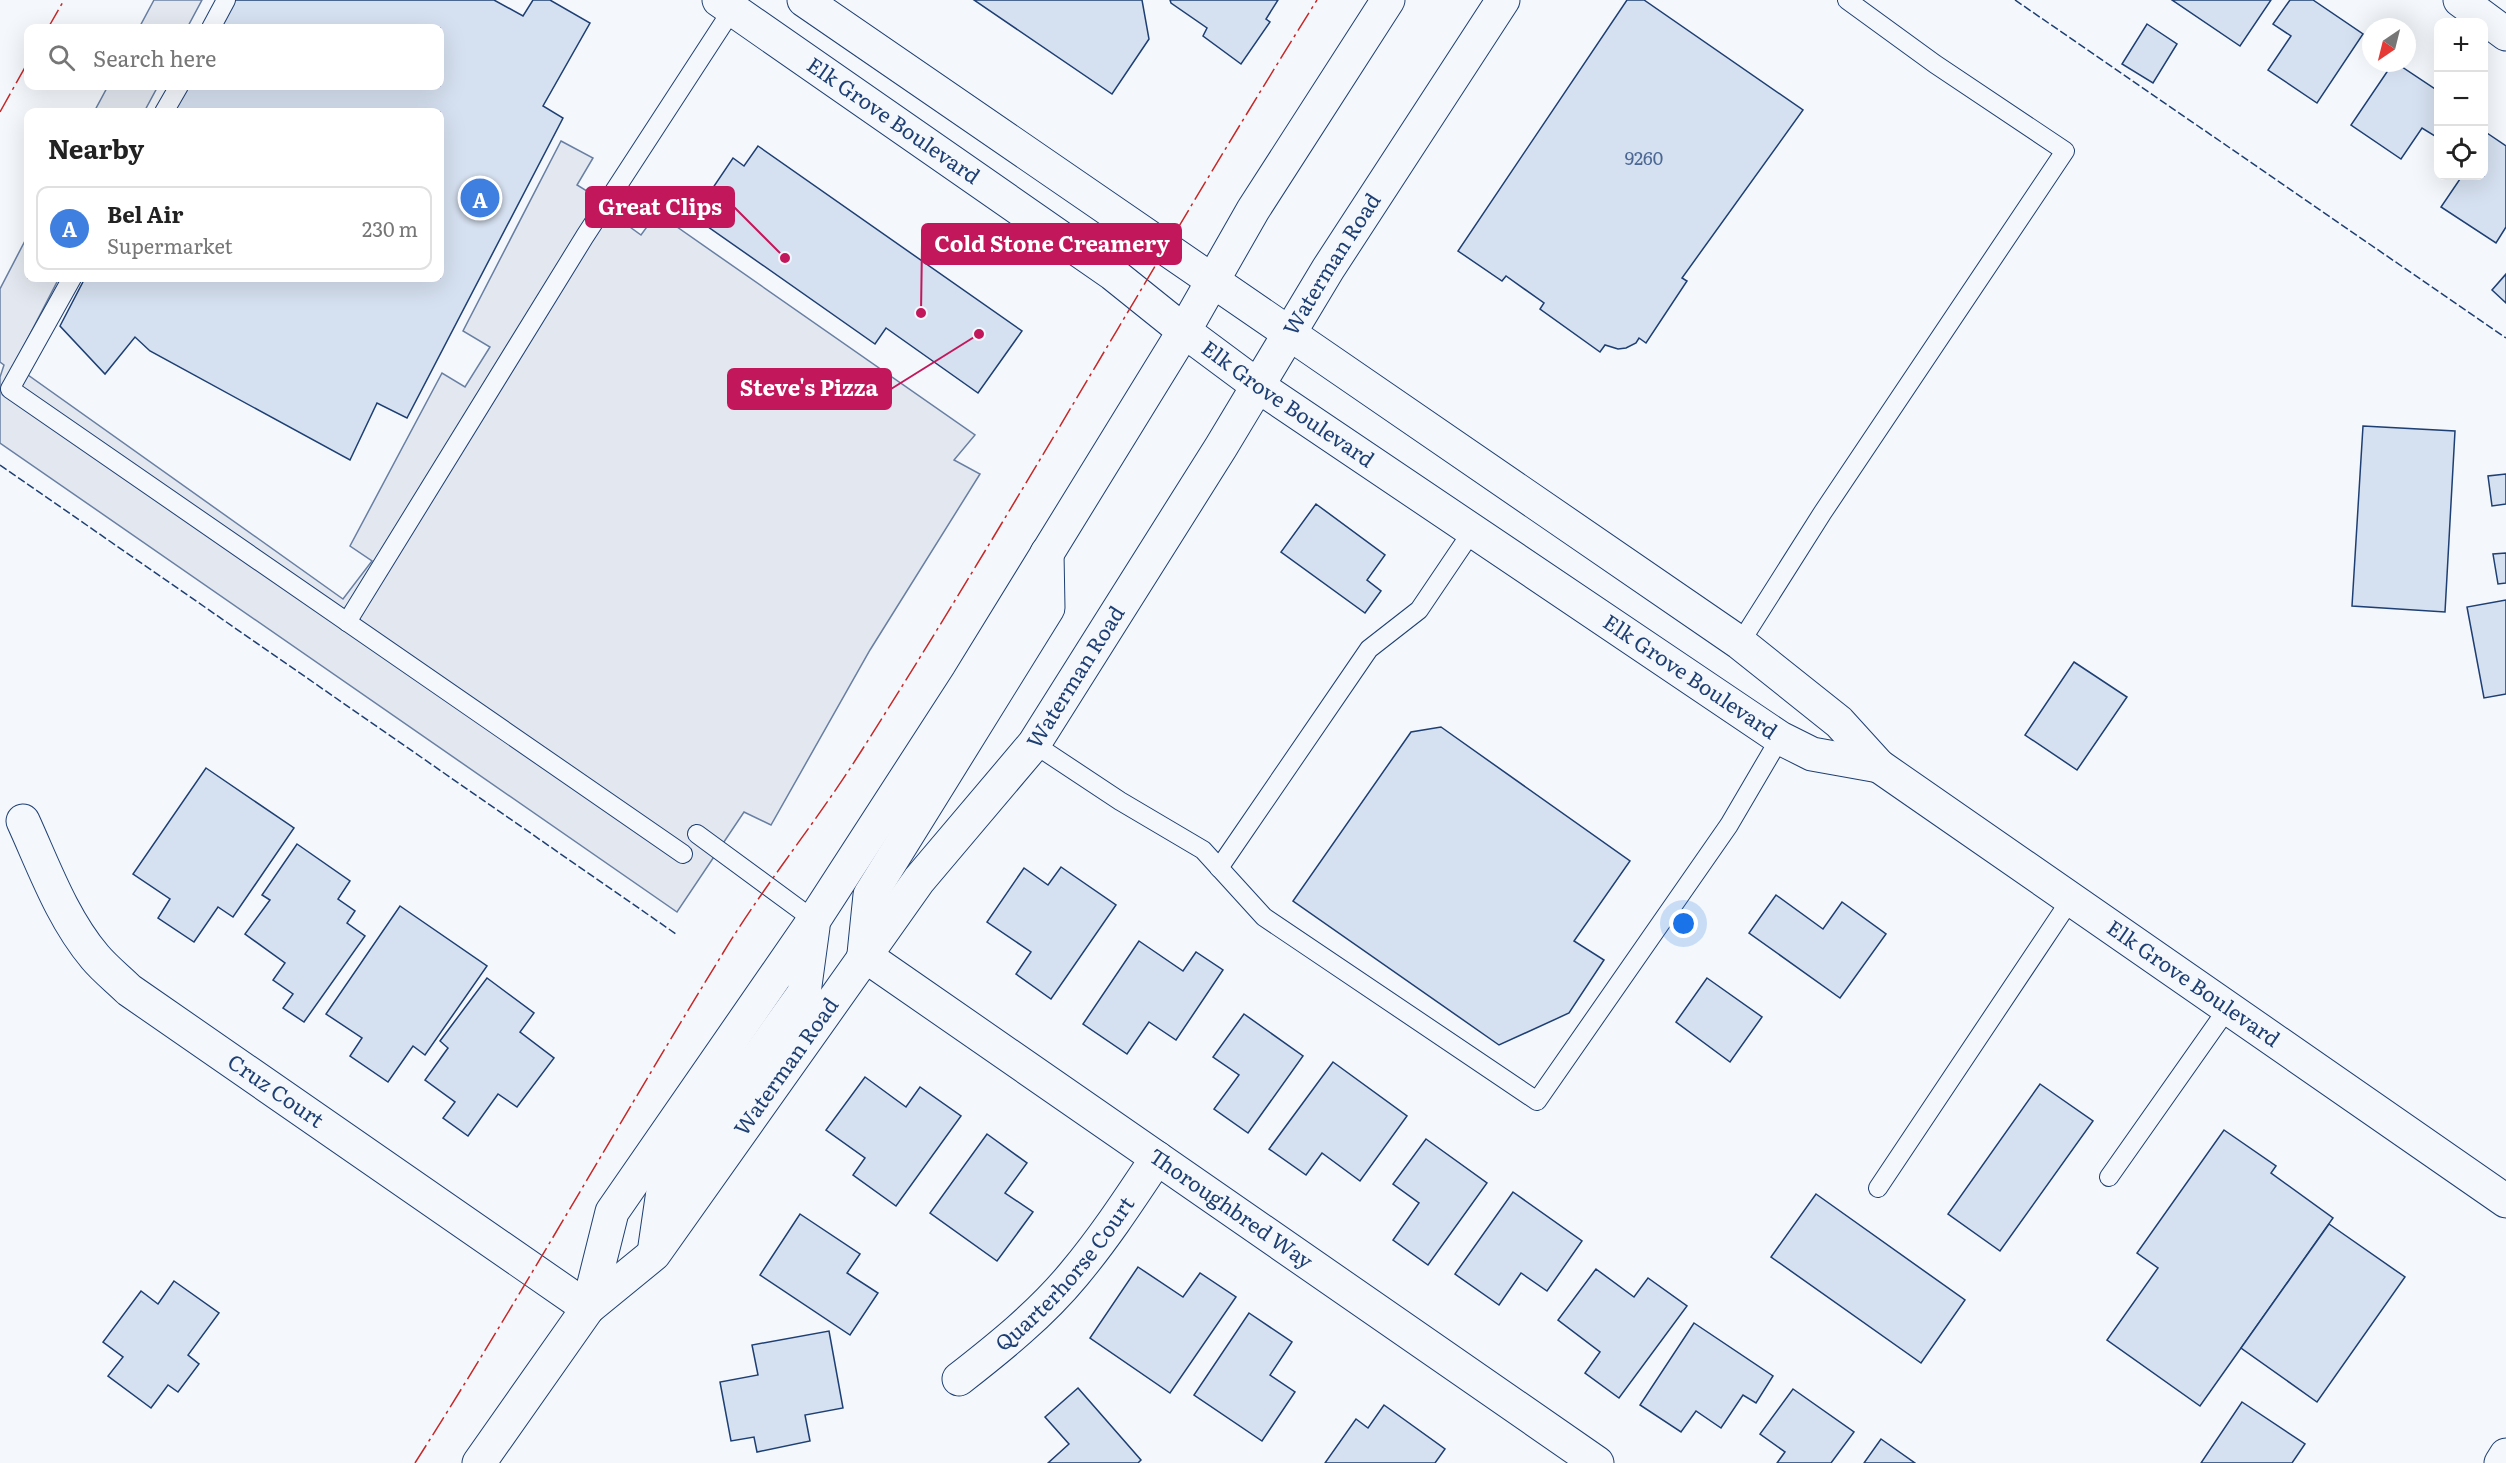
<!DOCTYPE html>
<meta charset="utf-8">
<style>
body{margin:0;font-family:Literata,serif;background:#f6f6f6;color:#222}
.controls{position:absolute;right:18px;top:18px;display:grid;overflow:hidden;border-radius:12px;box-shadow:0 6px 24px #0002}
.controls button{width:54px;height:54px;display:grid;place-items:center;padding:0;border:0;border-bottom:2px solid #e0e0e0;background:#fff;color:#222;font:30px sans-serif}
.compass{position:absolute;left:2362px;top:18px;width:54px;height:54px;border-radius:50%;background:#fff;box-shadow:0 6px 24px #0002;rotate:215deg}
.you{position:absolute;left:1684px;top:924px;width:21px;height:21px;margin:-15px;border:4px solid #fff;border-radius:50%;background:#1a73e8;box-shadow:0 0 0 9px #1a73e833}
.badge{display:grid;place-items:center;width:39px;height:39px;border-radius:50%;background:#2563eb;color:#fff;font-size:20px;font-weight:700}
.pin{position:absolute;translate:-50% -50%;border:3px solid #fff;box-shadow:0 2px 6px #0006}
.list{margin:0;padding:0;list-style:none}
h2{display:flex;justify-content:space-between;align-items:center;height:78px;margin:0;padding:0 24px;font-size:26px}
h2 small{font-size:20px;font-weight:400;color:#767676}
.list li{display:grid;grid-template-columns:39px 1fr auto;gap:18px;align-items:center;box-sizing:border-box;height:84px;margin:0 12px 12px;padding:0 12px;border:2px solid #e0e0e0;border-radius:12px}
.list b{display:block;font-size:22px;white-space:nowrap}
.list p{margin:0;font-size:20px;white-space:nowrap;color:#767676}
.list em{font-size:20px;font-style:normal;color:#767676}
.icon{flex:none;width:33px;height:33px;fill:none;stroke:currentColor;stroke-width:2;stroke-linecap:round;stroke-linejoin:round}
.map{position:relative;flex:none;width:2506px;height:1463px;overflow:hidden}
.search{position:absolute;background:#fff;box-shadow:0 6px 24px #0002;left:24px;top:24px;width:420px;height:66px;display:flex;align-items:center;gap:15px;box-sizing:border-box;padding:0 21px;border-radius:12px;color:#767676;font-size:22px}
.panel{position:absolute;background:#fff;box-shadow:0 6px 24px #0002;left:24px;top:108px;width:420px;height:174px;border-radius:12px}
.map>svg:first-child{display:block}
</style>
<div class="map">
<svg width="2506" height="1463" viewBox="0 0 2506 1463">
<rect width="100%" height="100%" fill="#f4f7fb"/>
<g fill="#e3e8f0" stroke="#687fa3" stroke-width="1.5">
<path d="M154,0H202L187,28H139Z"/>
<path d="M108,86H158L144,112H94Z"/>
<path d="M561,141L593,158L577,185L634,220L630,227L641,235L657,213L975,435L954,460L980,474L870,650L771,825L744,812L677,912L0,443V377L4,365L0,362V289L28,235V278H59L14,365L343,599L372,561L350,546L442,373L465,387L490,347L463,331Z"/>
</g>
<g fill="#d5e0f0" stroke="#1d3f73" stroke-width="1.5">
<path d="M234,0H494L523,16L533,0H550L590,23L543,106L563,118L407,418L377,403L350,460L150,351L135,337L105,374L60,326L85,278H440V112H174L188,86H440V28H218Z"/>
<path d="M974,0H1142L1149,39L1112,94Z"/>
<path d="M1170,0H1278L1266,19L1270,22L1241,64L1203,36L1207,28L1171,3Z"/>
<path d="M1627,0H1644L1803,110L1682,278L1687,281L1646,343L1639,338L1636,343L1626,348L1618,349L1605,345L1600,352L1540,309L1544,303L1506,276L1502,281L1458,251Z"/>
<path d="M2172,0H2271L2240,46Z"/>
<path d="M2290,0H2313L2363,34L2317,103L2268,70L2291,36L2273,24Z"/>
<path d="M2147,24L2177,44L2153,83L2122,64Z"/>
<path d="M2393,63H2396L2438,91V138L2422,128L2401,159L2351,125Z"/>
<path d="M2484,131L2506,146V227L2496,243L2441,207L2462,176H2484Z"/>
<path d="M758,146L1022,331L978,393L886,328L875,344L704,224L717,206L706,198L733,158L744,166Z"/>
<path d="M2506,274V303L2492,290Z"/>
<path d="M2363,426L2455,431L2445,612L2352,606Z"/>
<path d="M2506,474V504L2492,506L2488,476Z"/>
<path d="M1316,504L1385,555L1367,580L1381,591L1365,613L1281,552Z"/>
<path d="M2506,553V583L2498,584L2493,554Z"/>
<path d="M2506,600V694L2484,698L2467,607Z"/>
<path d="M2074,662L2127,697L2077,770L2025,735Z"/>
<path d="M1441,727L1630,861L1574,941L1604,960L1569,1013L1499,1045L1293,901L1411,732Z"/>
<path d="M206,768L294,828L233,917L218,907L194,942L158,918L170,899L133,874Z"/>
<path d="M297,844L350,881L338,899L355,911L347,923L365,936L304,1022L283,1008L293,994L273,980L285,963L245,934L270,900L262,895Z"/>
<path d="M1061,867L1116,905L1051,999L1016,974L1031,952L987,922L1024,868L1048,885Z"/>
<path d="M1776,895L1823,929L1842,902L1886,934L1840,998L1749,933Z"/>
<path d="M400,906L487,966L425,1055L413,1046L388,1082L350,1056L362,1038L326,1014Z"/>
<path d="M1139,941L1183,971L1196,952L1223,970L1176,1040L1149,1022L1127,1054L1083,1024Z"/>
<path d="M487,978L534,1013L520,1032L554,1058L517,1107L498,1094L468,1136L443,1118L455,1102L425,1080L448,1048L440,1041Z"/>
<path d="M1707,978L1762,1017L1730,1062L1676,1022Z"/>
<path d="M1244,1014L1303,1056L1248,1133L1214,1109L1239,1075L1213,1057Z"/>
<path d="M1333,1062L1407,1116L1360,1181L1322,1153L1306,1175L1269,1149Z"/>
<path d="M865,1077L906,1107L920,1087L961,1116L896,1206L853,1175L865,1158L826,1130Z"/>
<path d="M2040,1084L2093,1121L2000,1251L1948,1214Z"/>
<path d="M2224,1130L2276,1166L2271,1173L2333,1218L2200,1406L2107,1340L2158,1268L2137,1253Z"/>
<path d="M987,1134L1027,1163L1005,1193L1033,1212L997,1261L930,1213Z"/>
<path d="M1426,1139L1487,1183L1428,1265L1393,1240L1419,1203L1393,1184Z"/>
<path d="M1513,1192L1582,1241L1547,1291L1521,1273L1499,1305L1455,1274Z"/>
<path d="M1816,1194L1965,1300L1921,1363L1771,1257Z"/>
<path d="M800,1214L860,1254L847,1273L878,1293L850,1335L760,1275Z"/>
<path d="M2329,1224L2405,1277L2317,1402L2241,1348Z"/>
<path d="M1138,1267L1183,1297L1200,1273L1236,1297L1170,1393L1090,1338Z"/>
<path d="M1596,1269L1634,1297L1648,1278L1687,1306L1619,1398L1585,1373L1600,1352L1558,1320Z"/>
<path d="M174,1281L219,1313L188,1355L199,1364L178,1392L168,1385L151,1408L108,1376L123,1357L103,1342L141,1291L158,1304Z"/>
<path d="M1249,1313L1292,1342L1270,1375L1295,1392L1262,1441L1194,1395Z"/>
<path d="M1694,1323L1773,1376L1756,1403L1743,1395L1721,1428L1696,1411L1681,1432L1640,1405Z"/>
<path d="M829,1331L843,1408L805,1415L810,1441L757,1452L754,1437L731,1441L720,1382L758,1375L752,1345Z"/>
<path d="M1078,1388L1141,1460L1138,1463H1048L1069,1444L1045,1417Z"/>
<path d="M1793,1389L1854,1432L1831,1463H1777L1785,1452L1760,1434Z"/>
<path d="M2242,1402L2305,1444L2292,1463H2201Z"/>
<path d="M1384,1405L1445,1449L1435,1463H1325L1356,1419L1368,1428Z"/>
<path d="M1881,1439L1915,1463H1864Z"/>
</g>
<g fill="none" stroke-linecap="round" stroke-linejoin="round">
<defs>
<g id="lane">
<path d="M211,28L226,0"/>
<path d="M164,112L179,86"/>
<path d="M72,278L10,389L683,854"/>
<path d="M347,622L585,236L732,10"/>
<path d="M1740,643L1823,512L2065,151L1935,64L1847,0"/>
<path d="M1034,744L1120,801L1203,850L1264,917L1537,1101L1729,825L1780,738"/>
<path d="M697,834L814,920"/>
<path d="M1219,868L1369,649L1419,610L1473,530"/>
<path d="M2109,1177L2228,1008"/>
<path d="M1878,1188L2071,899"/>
</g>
<g id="street">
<path d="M2460,0L2506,34"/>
<path id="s1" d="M23,821C44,867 62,918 95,957C105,969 118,979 129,990L588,1308"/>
<path id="s2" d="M864,955L1597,1463"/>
<path id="s3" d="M959,1379C1000,1347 1041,1314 1074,1274C1105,1237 1131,1197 1157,1158"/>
<path d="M2501,1463L2506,1455"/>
</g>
<g id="secondary">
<path id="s4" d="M719,0L1113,274L1184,331L1258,386L1780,738L1812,754L1879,766"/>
<path id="s5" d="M804,0L1740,643L1839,722L1879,766L2506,1201"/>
<path d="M864,954L870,895L1048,608L1047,553"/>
<path d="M655,1246L663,1191L804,993L813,927"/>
<path d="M588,1308L612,1212L814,920L968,682L1184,331L1253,210L1388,0"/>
<path id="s6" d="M479,1463L588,1308L654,1254L919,880L1034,744L1221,447L1328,269L1503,0"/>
</g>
</defs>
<use href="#lane" stroke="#1d3f73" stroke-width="20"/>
<use href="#street" stroke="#1d3f73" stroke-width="35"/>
<use href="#secondary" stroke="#1d3f73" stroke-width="35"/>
<use href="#lane" stroke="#f4f7fb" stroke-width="18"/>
<use href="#street" stroke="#f4f7fb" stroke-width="33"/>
<use href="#secondary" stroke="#f4f7fb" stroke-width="33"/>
<g stroke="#1d3f73" stroke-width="1.5" stroke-dasharray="8 3" stroke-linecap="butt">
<path d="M2015,0L2506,338"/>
<path d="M0,465L676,934"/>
</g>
<g stroke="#c62828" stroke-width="1.5" stroke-dasharray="21 4.5 3 4.5" stroke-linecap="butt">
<path d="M48,28L64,0"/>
<path d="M0,112L28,62"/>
<path d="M415,1463C522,1295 619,1122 723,953C765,884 817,821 860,753C1018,505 1161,249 1317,0"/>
</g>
</g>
<g text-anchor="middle" stroke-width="4.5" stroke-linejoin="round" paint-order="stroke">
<g font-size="18" fill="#4b6792">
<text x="1644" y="165">9260</text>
</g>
<g font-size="21" fill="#1d3f73" stroke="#f4f7fb">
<text dy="7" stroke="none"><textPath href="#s4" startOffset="212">Elk Grove Boulevard</textPath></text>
<text dy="7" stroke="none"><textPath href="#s6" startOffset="1476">Waterman Road</textPath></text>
<text dy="7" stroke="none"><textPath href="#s4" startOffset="698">Elk Grove Boulevard</textPath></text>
<text dy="7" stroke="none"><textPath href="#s6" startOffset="990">Waterman Road</textPath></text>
<text dy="7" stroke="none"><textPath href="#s4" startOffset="1184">Elk Grove Boulevard</textPath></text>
<text dy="7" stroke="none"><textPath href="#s5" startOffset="1704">Elk Grove Boulevard</textPath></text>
<text dy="7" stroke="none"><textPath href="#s6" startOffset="504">Waterman Road</textPath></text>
<text dy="7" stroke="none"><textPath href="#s1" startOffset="380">Cruz Court</textPath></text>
<text dy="7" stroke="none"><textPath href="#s2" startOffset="446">Thoroughbred Way</textPath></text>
<text dy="7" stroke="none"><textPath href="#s3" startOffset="150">Quarterhorse Court</textPath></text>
</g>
</g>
<path fill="none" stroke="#c2185b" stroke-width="2" d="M785 258L734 207M921 313L922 244M979 334L891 389"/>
<g fill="#c2185b" stroke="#f4f7fb" stroke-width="2">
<circle cx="785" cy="258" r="6"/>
<circle cx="921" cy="313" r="6"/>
<circle cx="979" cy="334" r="6"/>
</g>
<g fill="#c2185b" stroke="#c2185b" stroke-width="2">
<rect x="586" y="187" width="148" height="40" rx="6"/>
<rect x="922" y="224" width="259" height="40" rx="6"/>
<rect x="728" y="369" width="163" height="40" rx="6"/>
</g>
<g font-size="22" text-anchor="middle" font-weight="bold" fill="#fff">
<text x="660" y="215">Great Clips</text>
<text x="1052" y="252">Cold Stone Creamery</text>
<text x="809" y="396">Steve's Pizza</text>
</g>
</svg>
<div class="controls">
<button>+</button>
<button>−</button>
<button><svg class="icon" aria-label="locate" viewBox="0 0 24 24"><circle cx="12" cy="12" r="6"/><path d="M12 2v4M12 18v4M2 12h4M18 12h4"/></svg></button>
</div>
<svg class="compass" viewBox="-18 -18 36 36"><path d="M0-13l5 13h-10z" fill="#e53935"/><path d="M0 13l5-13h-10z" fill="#767676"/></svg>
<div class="you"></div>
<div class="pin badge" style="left:480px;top:198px;background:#3f7fe0">A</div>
<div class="search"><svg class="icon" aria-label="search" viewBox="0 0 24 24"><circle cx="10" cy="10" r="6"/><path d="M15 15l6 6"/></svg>Search here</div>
<section class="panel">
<h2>Nearby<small></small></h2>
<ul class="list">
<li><span class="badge" style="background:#3f7fe0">A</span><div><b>Bel Air</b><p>Supermarket</p></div><em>230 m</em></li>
</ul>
</section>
</div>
